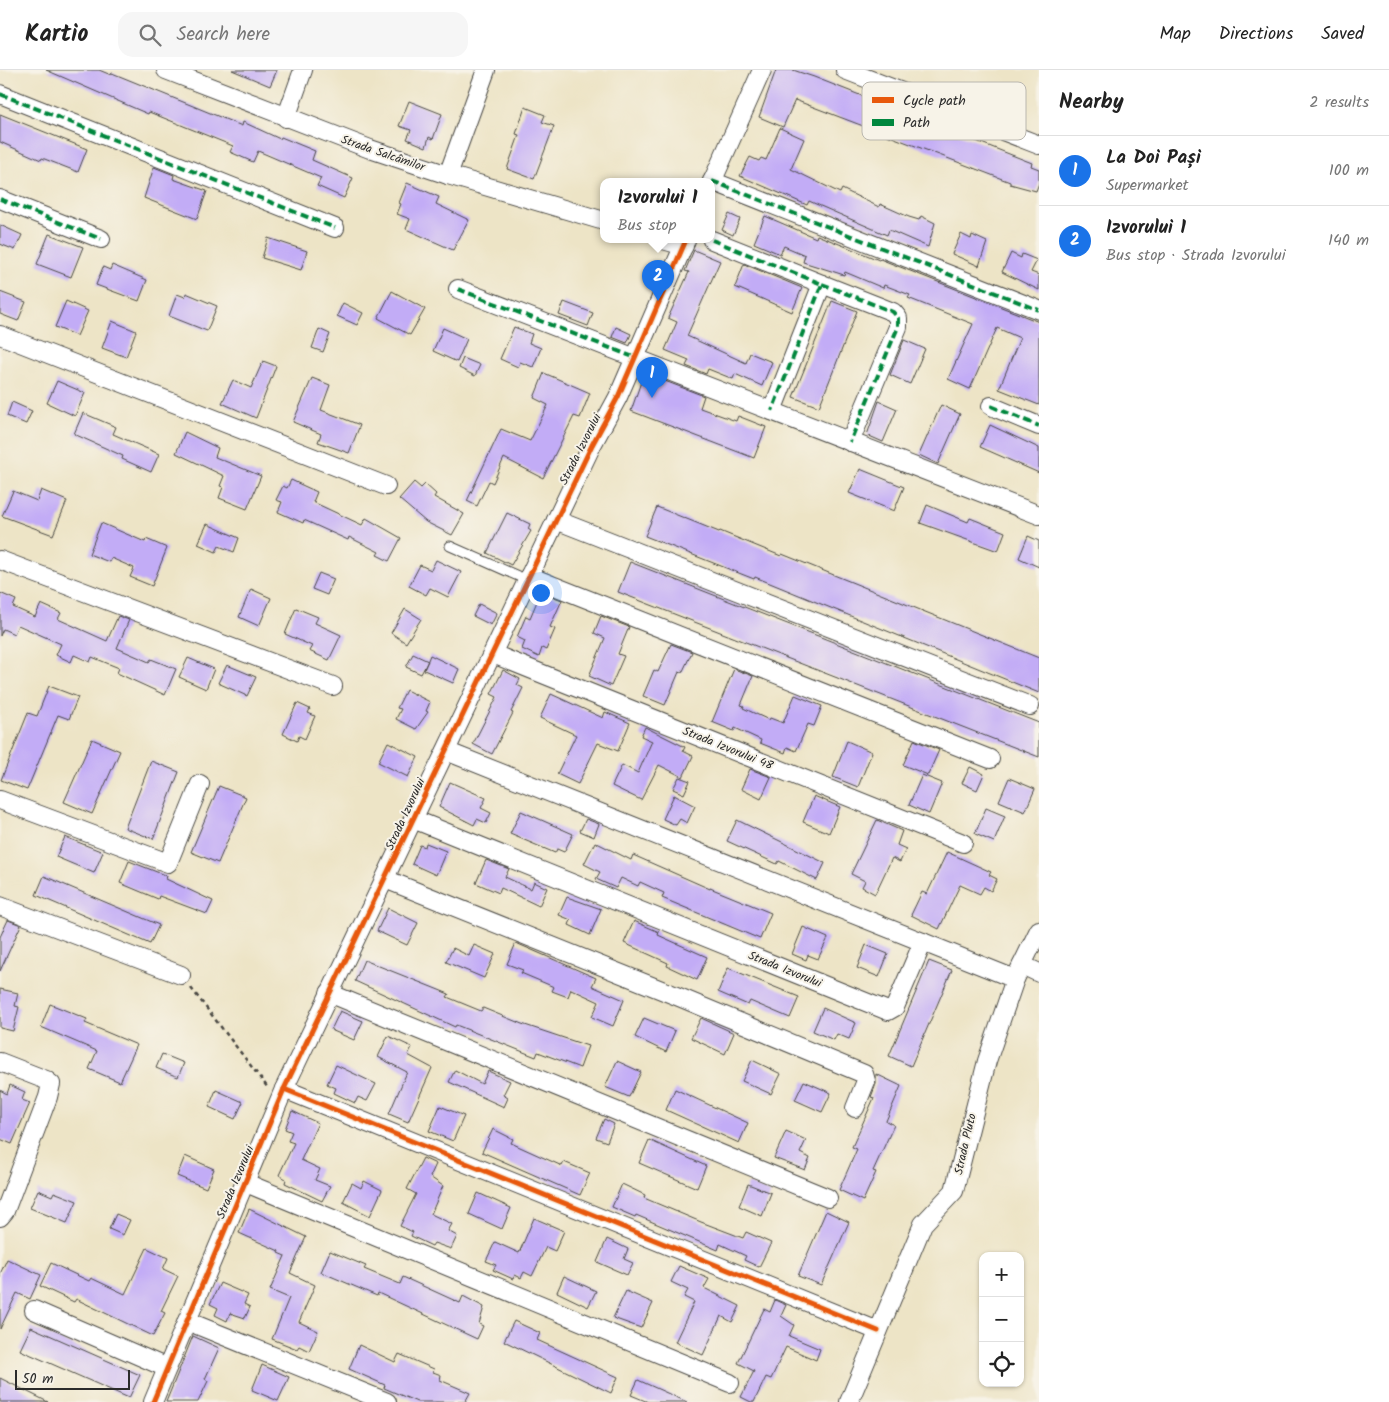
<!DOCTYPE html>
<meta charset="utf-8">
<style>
body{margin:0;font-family:Kalam,sans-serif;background:#f6f6f6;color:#222}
.controls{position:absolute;right:15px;bottom:15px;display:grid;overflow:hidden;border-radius:10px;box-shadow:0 1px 4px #0004}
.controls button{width:45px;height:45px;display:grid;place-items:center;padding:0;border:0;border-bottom:1px solid #e0e0e0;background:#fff;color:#222;font:25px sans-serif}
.scale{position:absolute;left:15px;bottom:12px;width:115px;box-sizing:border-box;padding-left:5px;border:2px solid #2b2b2b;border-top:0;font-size:14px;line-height:18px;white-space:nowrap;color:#2b2b2b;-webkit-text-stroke:4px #f7f3e8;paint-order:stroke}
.you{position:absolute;left:540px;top:522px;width:18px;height:18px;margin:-12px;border:4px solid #fff;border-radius:50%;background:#1a73e8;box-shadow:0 0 0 8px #1a73e833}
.badge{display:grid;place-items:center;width:32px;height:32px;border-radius:50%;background:#1a73e8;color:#fff;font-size:16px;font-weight:700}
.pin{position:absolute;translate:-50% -41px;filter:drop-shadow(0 1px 2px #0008)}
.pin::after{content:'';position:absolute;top:26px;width:18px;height:15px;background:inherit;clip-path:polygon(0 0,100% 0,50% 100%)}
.popup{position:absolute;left:600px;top:108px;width:115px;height:65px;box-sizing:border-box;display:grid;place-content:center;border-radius:10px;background:#fff;filter:drop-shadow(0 1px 4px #0005);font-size:16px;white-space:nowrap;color:#767676}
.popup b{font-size:19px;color:#222}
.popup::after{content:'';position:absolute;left:50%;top:100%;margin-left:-10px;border:10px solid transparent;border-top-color:#fff}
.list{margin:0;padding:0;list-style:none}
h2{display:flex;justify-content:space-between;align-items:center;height:65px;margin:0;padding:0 20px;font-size:21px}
h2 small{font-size:16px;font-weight:400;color:#767676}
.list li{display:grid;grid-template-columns:32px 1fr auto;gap:15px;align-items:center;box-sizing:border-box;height:70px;padding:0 20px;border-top:1px solid #e0e0e0}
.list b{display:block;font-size:19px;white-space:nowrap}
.list p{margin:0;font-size:16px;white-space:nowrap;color:#767676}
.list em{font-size:16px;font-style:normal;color:#767676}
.icon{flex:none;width:28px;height:28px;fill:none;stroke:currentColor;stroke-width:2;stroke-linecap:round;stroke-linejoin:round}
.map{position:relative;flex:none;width:1039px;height:1332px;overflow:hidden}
header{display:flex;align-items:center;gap:30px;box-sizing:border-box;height:70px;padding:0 25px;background:#fff;border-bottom:1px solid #e0e0e0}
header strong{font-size:24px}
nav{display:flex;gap:28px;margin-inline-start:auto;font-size:18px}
.search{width:350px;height:45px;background:#f6f6f6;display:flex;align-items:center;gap:12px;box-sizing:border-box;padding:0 18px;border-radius:15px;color:#767676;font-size:19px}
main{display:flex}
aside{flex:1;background:#fff}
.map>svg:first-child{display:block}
</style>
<header>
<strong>Kartio</strong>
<div class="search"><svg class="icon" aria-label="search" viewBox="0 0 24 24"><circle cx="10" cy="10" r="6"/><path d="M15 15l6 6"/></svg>Search here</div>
<nav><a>Map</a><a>Directions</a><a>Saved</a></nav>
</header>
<main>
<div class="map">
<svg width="1039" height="1332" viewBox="0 0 1039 1332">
<rect width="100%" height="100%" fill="#f7f3e8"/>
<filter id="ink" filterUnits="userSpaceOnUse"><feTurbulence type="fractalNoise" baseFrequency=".02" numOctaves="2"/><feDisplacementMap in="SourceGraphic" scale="10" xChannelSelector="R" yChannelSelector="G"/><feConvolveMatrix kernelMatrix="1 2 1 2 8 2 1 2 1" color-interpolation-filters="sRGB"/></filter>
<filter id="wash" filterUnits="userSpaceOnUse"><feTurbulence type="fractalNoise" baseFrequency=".0096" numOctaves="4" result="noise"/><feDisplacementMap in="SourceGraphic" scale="20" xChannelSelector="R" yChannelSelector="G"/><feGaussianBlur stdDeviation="1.12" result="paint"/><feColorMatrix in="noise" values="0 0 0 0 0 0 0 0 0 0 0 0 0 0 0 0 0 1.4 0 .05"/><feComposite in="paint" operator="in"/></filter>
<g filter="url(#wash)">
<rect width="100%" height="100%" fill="#ede4c6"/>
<g id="blocks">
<g fill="#c2acf6">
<path d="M46,0H99L111,5L112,3L242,56L243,52L280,69L281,67L315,81L312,90L353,108L344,128L317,116L321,108L258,81L253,92L230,82L233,76L149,42L148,44Z"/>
<path d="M232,0H277L270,16Z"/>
<path d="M776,0H793L814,7L1032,93L1031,96L1039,99V113L1036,121L1010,114V112L795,30L783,57L759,47Z"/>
<path d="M409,31L442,44L433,69L429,67L426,77L407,69L411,60L399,56Z"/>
<path d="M525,37L545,45L542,52L554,56L534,109L507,99L519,65L516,64Z"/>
<path d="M0,44L87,79L78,102L42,88L41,90L0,72Z"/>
<path d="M780,58L804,69L791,99L840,123L842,119L879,137L880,134L909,147L919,150L921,146L935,153L928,177L889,160L887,165L809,131L807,135L740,106L750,87L759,91L761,88L766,90Z"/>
<path d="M154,97L174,105L173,109L207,121L197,149L144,128Z"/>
<path d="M407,113L439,127L436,134L469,150L453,180L406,159L410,149L397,144L401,134L399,133Z"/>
<path d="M729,144L740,149L733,165L722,160Z"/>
<path d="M765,146L816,168L817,165L879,190L880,189L1039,252V335L999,319L1020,268L997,258L970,319L948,309L973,254L908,228L910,225L884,215L883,218L845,202L844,205L803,192L805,185L784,176L780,184L754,173Z"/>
<path d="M0,155L22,165L15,180L0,174Z"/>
<path d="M49,164L83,177L71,207L37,194Z"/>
<path d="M961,164L971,169L972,165L987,172L979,196L952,184Z"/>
<path d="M268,168L307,181L301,200L262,188Z"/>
<path d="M694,180L720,191L687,266L746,293L750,283L772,292L762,316L735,304L733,309L708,299L706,304L686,296L689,290L665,280L677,252L668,248L689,202L685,201Z"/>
<path d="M1011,183L1021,188L1022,184L1037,190L1031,202L1039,205V220L1002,202Z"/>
<path d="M744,194L802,218L792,242L735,217Z"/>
<path d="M112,195L147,210L139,231L96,215L103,197L110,200Z"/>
<path d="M392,221L425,239L410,265L378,248Z"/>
<path d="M0,222L26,232L18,251L0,244Z"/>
<path d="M186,223L217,236L207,261L169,246L177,224L185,227Z"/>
<path d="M66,231L88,241L77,266L55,257Z"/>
<path d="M832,231L857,241L819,337L793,327Z"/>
<path d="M564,232L593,243L588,256L559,245Z"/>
<path d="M343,233L363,243L357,255L337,246Z"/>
<path d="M112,251L136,261L126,287L102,278Z"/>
<path d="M514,257L532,264L529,273L541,278L533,297L520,292L518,297L500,289Z"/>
<path d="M616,257L631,264L627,273L612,267Z"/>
<path d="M443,258L467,269L457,292L433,281Z"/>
<path d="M319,259L330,264L323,282L312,278Z"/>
<path d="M904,270L925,279L910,314L890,305Z"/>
<path d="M463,288L480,295L475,306L459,298Z"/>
<path d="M263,291L276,296L256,348L222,333L233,310L251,318Z"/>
<path d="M544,303L590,323L580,348L574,346L543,408L504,388L493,413L489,411L477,436L467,431L501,359L530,371L548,335L534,328Z"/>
<path d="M644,303L704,326L700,338L736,351L738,346L766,357L754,388L631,341Z"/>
<path d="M312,308L330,315L321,340L360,355L349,383L318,372L321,364L293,352Z"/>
<path d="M57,311L85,323L75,346L47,333Z"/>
<path d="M879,331L897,339L883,372L867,365Z"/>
<path d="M12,332L32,341L26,354L7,346Z"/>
<path d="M941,335L960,344L938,394L919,385Z"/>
<path d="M83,343L116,357L113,364L159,384L151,402L122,389L123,386L74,364Z"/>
<path d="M990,355L1039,378V403L980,377Z"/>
<path d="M185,362L218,378L215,387L261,406L247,439L219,428L223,417L220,416L224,406L176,383Z"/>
<path d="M860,399L904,417L894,441L849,423Z"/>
<path d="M291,410L317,422L313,432L362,455L366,448L401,468L389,491L377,485L379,482L349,467L348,470L304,450L303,453L278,442L282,432L276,430L283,416L287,418Z"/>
<path d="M414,412L421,418L425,414L436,424L434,427L464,444L452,465L426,452L399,429Z"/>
<path d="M41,420L67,431L53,465L2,446L13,421L37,431Z"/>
<path d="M927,435L968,452L970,448L1005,462L998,481L920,453Z"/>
<path d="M657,437L719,462L720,461L781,486L782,484L1039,588V623L755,507L754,509L645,466Z"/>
<path d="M507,443L530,454L528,459L531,461L511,495L487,483Z"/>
<path d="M101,453L145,472L146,469L167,478L152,516L130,507L134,498L111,488L109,492L89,484Z"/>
<path d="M207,454L239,468L234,482L219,476L216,482L198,474Z"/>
<path d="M1028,466L1039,471V497L1019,488Z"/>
<path d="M436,490L461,502L448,527L430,518L426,525L409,516L420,495L431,500Z"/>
<path d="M630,492L1039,653V687L618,522Z"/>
<path d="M319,503L334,509L327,525L312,519Z"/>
<path d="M251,519L271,528L259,556L239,547Z"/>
<path d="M541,522L562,530L550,557L555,559L546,580L542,578L539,587L522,579L525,571L517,567L526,546L530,548Z"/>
<path d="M0,523L16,530L13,537L35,547L41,534L61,543L58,549L107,571L118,546L129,550L117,578L149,592L151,589L176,599L165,625L117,603L119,598L92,587L90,592L74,585L71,592L56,585L61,574L18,555L14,564L3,559L0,566Z"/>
<path d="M479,534L497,543L491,555L473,546Z"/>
<path d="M296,538L318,547L315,553L341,565L329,590L309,581L312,576L285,564Z"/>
<path d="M405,539L421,549L406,573L391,563Z"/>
<path d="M601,546L629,557L618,584L624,586L611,616L589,606L605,568L594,563Z"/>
<path d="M671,574L692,582L682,603L679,602L665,635L643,626L654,600L658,602Z"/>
<path d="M413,584L428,591L421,604L406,597Z"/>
<path d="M430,585L459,599L453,613L424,600Z"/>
<path d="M188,588L214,599L206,619L179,607Z"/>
<path d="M227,595L256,607L247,626L218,613Z"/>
<path d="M734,599L753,606L741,635L744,636L743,638L769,650L770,648L783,653L795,625L822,636L814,656L808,654L796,681L787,677L785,683L760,673L761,670L735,658L734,661L712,652Z"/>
<path d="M503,600L520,609L517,615L523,618L511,642L513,643L492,684L473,674L497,627L491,624Z"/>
<path d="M49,616L78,627L69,649L58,645L27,720L1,710L28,643L37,646Z"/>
<path d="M406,620L430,632L426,641L428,642L416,659L396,649L401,639L397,638Z"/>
<path d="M551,624L603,648L605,642L630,653L618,681L598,673L578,714L557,704L576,665L540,648Z"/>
<path d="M297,633L310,639L308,643L315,646L305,669L299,666L297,671L283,664Z"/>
<path d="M645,657L685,677L683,681L693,686L683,707L659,695L641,730L612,716L622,695L638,703L652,671L641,666Z"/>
<path d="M92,669L120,681L92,744L64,732Z"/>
<path d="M914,670L939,680L928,705L903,695Z"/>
<path d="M847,671L872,682L858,717L833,707Z"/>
<path d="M388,672L418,687L408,707L378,692Z"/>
<path d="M151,691L179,702L153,769L125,758Z"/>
<path d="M970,697L984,704L977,720L962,713Z"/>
<path d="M750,699L771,707L761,729L741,719Z"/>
<path d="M922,705L942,713L929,744L909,735Z"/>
<path d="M679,707L690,711L684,724L673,719Z"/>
<path d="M1009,708L1035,719L1025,742L999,731Z"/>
<path d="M450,712L486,728L481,738L491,743L486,753L477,749L474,755L439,737Z"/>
<path d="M219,716L246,727L218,793L191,782Z"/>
<path d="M674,725L695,736L687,753L680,749L676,755L663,749Z"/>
<path d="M814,726L840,737L829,763L803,752Z"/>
<path d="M986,738L1005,746L994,772L975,764Z"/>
<path d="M521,741L573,764L564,782L557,779L555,783L510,764Z"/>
<path d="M586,749L599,754L594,767L580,761Z"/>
<path d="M737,750L825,793L817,810L779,791L777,794L727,771Z"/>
<path d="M877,750L902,761L897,775L906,779L900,792L892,788L875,824L862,817L865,811L851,804Z"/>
<path d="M65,767L103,782L94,803L56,787Z"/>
<path d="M595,772L631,790L633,785L710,819V818L771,843L760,869L662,828L664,823L640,812L638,816L621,808L616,818L596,809L600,802L584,794Z"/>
<path d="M426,773L446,781L436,805L412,794L420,775L425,777Z"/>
<path d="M947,782L991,802L989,805L997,809L991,821L984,817L980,824L960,815L939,859L911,845L922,822L927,824Z"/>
<path d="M486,790L509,799L505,807L531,819L534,812L547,818L539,836L501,818L499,823L476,813Z"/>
<path d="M129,791L167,806L166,809L213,831L207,844L159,826L158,829L120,813Z"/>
<path d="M44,806L159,855L150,874L36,825Z"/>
<path d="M567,827L601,839L590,865L569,855L571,850L559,845Z"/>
<path d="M388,838L418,853L407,875L377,861Z"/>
<path d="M8,850L21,855L0,901V867Z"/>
<path d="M634,851L659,862L658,865L707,887L697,910L667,896L668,893L624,873Z"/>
<path d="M803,857L828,868L818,889L808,885L806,890L792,884Z"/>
<path d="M516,873L596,908L592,916L624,930L613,956L592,947L599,932L571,919L568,927L552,921L554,917L521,903L523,900L507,894Z"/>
<path d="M474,875L495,884L484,908L446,892L453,878L469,886Z"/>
<path d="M866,875L888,884L879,907L857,898Z"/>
<path d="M364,890L449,924L447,927L481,941L483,938L522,954L588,976L580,998L538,982L536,987L456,955L455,957L355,911Z"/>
<path d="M929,891L952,900L911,996L889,986Z"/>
<path d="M728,898L799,927L790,948L750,931L748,935L718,922Z"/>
<path d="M0,919L18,923L15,936L19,937L13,961L0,958Z"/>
<path d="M50,934L87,949L85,953L137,975L120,1012L89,999L97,981L41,957Z"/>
<path d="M823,938L856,953L849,969L837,964L834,970L813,961Z"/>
<path d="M340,941L363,951L354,970L331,960Z"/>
<path d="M644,948L675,961L666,982L635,967Z"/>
<path d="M701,948L734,963L725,984L691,968Z"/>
<path d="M388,966L412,977L408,985L432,998L408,1052L389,1044L407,1002L378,987Z"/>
<path d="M162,984L184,993L178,1007L156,998Z"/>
<path d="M752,990L781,1004L771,1024L742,1011Z"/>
<path d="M617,991L641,1002L629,1027L605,1017Z"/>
<path d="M336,995L376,1014L367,1031L358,1027L355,1033L334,1023L336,1018L327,1014Z"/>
<path d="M455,1000L482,1014L488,1001L510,1011L503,1025L508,1028L504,1037L449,1012Z"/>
<path d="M876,1004L901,1016L886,1051L894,1055L873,1101L876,1102L863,1131L839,1120L857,1079L852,1077L874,1028L871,1027L876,1014Z"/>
<path d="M804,1011L831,1023L822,1042L795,1030Z"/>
<path d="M10,1015L25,1022L22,1030L30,1033L12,1074L0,1069V1020L7,1024Z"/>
<path d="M675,1019L748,1053L739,1073L666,1040Z"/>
<path d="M216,1020L243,1032L235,1049L209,1037Z"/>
<path d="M440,1036L464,1046L453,1071L429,1061Z"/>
<path d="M292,1041L318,1053L301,1090L320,1099L315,1110L330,1116L322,1131L285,1113L286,1109L279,1105L294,1073L288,1071L292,1062L285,1059Z"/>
<path d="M604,1049L614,1054L607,1072L596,1068Z"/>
<path d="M493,1059L513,1069L511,1073L562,1096L564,1092L590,1103L580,1125L482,1082Z"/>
<path d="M786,1061L806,1070L800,1083L810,1088L805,1100L774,1088Z"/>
<path d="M649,1070L706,1096L697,1118L639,1093Z"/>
<path d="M185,1086L214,1099L206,1118L177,1106Z"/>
<path d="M423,1088L436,1094L430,1107L443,1116L431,1144L452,1154L448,1161L457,1166L451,1179L434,1173L432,1176L411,1166L413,1162L400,1156L416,1124L407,1119Z"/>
<path d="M364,1111L382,1120L370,1146L343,1132L352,1113L361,1118Z"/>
<path d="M622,1114L645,1125L644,1128L701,1152L743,1168L746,1162L771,1173L759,1197L744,1190L746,1186L720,1174L718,1180L636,1145L635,1147L612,1137Z"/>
<path d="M748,1114L771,1123L762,1146L739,1136Z"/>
<path d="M38,1120L52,1126L54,1122L77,1131L67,1153L30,1138Z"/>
<path d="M478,1123L511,1138L502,1159L469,1144Z"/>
<path d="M249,1139L306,1167L290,1203L315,1215L299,1252L318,1261L309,1281L299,1276L297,1279L272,1269L289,1228L270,1220L285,1186L278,1183L279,1181L239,1163Z"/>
<path d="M826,1141L849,1152L821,1215L798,1206Z"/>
<path d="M116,1144L130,1150L123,1165L109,1159Z"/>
<path d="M534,1148L564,1161L555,1181L546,1177L532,1206L524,1202L521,1208L515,1205L513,1209L493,1200L496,1195L486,1191L495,1172L519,1183Z"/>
<path d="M607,1169L628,1179L624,1189L633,1193L627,1205L597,1192Z"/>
<path d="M147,1178L168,1188L163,1199L178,1206L161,1241L165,1243L153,1266L76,1229L74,1232L40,1216L51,1193L89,1211L91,1208L125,1224Z"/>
<path d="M330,1181L366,1196L364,1199L400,1214L403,1207L460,1233L463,1226L484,1237L479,1254L483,1256L477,1269L378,1223L377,1226L321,1202Z"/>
<path d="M7,1189L41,1205L30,1229L17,1223L0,1259V1204Z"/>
<path d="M679,1196L709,1209L704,1218L740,1236L732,1252L721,1246L703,1285L675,1272L694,1232L684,1227L688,1220L671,1212Z"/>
<path d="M564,1206L596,1221L588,1237L557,1222Z"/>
<path d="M220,1213L248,1225L244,1234L250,1237L245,1248L230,1243L227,1251L215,1245L218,1238L210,1234Z"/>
<path d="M626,1221L653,1233L641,1258L613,1248Z"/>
<path d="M775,1230L786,1235L781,1246L794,1255L789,1266L820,1279L816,1290L786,1277L771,1309L766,1307L754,1332H751L741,1327L754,1301L738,1293L764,1239L770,1242Z"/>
<path d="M514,1251L540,1263L537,1270L618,1307L611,1323L504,1271Z"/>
<path d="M31,1257L140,1305L129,1328L20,1280Z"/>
<path d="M193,1266L219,1278L205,1309L208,1311L198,1332H166Z"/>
<path d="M359,1275L395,1292L399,1284L434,1299L433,1302L441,1305L440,1310L470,1323L465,1332H417L384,1318L385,1315L349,1299Z"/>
<path d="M262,1295L289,1307L278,1331L252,1320Z"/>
<path d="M0,1308L48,1332H0Z"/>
<path d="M638,1310L687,1332H648L631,1325Z"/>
</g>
</g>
</g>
<g filter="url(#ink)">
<use href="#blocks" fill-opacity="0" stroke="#484742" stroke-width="1"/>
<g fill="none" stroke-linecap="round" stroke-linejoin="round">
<defs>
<path id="lane" d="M450,476L527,510"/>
<g id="street">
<path d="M166,0L370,79L448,105L604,151"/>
<path d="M845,0L1039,75"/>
<path d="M0,24L335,158"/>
<path d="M286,48L303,0"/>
<path d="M448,105L486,0"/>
<path d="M712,111L1039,240"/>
<path d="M712,112L762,0"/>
<path d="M0,129L101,169"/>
<path d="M663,170L684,176"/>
<path d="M712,170L822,214L772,341"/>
<path d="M822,214L893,242L898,248V257L850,372"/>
<path d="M458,219L1039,445"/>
<path d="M0,265L386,416"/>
<path d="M991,336L1039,356"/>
<path d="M556,450L1030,636"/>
<path d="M0,490L333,616"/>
<path d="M529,506L990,689"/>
<path d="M493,584L963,773"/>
<path d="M446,681L1015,909"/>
<path d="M0,730L168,793L200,714"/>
<path d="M413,749L888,941L895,937L923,872"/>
<path d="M385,809L679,927L864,1004L866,1011L855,1038"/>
<path d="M0,836L181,905"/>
<path d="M1022,895L1039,903"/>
<path d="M329,923L828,1128"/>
<path d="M0,992L46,1010L51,1014L48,1027L5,1141L0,1147"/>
<path d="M284,1019L878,1261"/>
<path d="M246,1113L730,1313"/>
<path d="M34,1240L167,1298"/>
<path d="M187,1251L387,1332"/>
<path d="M153,1332L284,1019L592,375L618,327L686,170"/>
<path d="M849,1332L923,1154L954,1121L987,991L1015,909L1039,860"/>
</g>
</defs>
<use href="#lane" stroke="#484742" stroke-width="11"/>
<use href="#street" stroke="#484742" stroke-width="20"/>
<path stroke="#484742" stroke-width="2.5" stroke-dasharray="4 4" stroke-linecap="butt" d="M191,918L268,1018"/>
<use href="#lane" stroke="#fff" stroke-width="9"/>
<use href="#street" stroke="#fff" stroke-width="18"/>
<g stroke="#00873e" stroke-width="4" stroke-dasharray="8 4" stroke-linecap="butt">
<path d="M0,24L335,158"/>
<path d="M712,111L1039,240"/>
<path d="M0,129L101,169"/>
<path d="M712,170L822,214L772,341"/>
<path d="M822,214L893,242L898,248V257L850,372"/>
<path d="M458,219L636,288"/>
<path d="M991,336L1039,356"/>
</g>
<defs>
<g id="cycleway">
<path d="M284,1019L878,1261"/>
<path d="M153,1332L284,1019L592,375L618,327L686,170"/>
</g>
</defs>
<use href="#cycleway" stroke="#f7f3e8" stroke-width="8"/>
<use href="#cycleway" stroke="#e8590c" stroke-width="5"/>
</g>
</g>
<g text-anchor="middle" stroke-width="4" stroke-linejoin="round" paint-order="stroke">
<g font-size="12" fill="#2b2b2b" stroke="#f7f3e8">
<text transform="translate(383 83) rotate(19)" y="4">Strada Salcâmilor</text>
<text transform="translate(580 379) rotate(-63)" y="4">Strada Izvorului</text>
<text transform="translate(728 678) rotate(22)" y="4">Strada Izvorului 48</text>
<text transform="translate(405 744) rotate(-65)" y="4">Strada Izvorului</text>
<text transform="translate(785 899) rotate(22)" y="4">Strada Izvorului</text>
<text transform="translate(965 1074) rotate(-77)" y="4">Strada Pluto</text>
<text transform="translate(235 1112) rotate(-67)" y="4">Strada Izvorului</text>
</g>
</g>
<rect x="862" y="12" width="164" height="58" rx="8" fill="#f7f3e8" stroke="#bab7af" stroke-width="1"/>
<rect x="872" y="27" width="22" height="6" fill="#e8590c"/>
<rect x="872" y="49" width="22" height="7" fill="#00873e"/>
<g font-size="14" fill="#2b2b2b">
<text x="903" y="35">Cycle path</text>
<text x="903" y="57">Path</text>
</g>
</svg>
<div class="controls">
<button>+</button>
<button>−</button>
<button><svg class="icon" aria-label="locate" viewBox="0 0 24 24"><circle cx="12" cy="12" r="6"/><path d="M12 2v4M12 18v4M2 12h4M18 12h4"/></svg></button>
</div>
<div class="scale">50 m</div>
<div class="you"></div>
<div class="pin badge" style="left:652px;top:328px">1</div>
<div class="pin badge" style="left:658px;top:231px">2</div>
<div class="popup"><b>Izvorului 1</b>Bus stop</div>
</div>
<aside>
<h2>Nearby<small>2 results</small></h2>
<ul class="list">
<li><span class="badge">1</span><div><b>La Doi Pași</b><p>Supermarket</p></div><em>100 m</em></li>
<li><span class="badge">2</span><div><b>Izvorului 1</b><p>Bus stop · Strada Izvorului</p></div><em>140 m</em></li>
</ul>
</aside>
</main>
